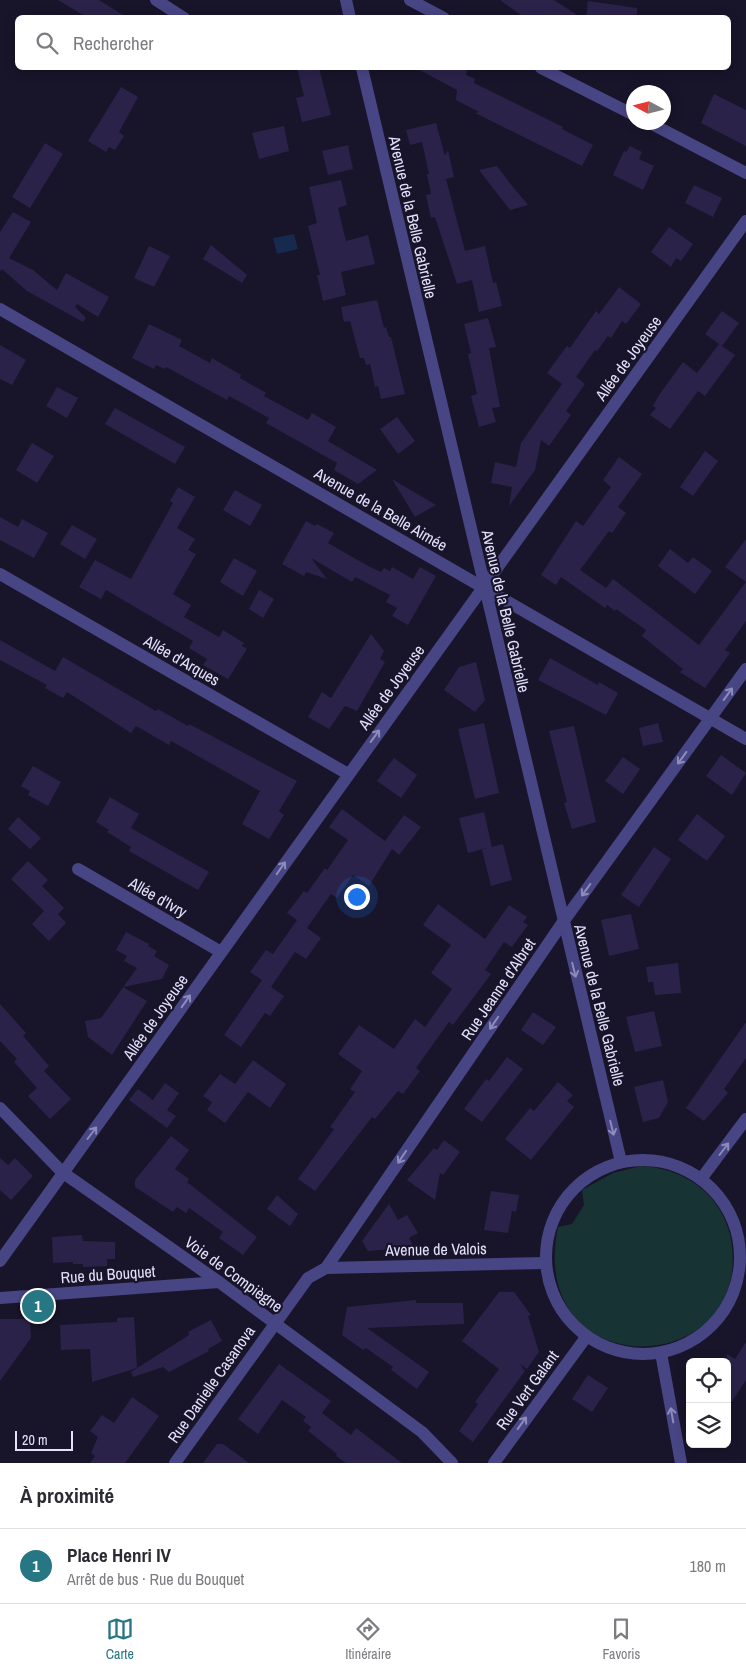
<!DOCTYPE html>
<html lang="fr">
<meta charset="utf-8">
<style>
body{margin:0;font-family:"Archivo Narrow",sans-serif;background:#f7f7f7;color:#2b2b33}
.controls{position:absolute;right:15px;bottom:15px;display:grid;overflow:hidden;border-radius:8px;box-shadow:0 2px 12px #0003}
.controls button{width:45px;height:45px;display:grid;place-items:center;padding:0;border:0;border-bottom:1px solid #e1e1e2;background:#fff;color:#2b2b33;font:25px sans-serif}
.compass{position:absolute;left:626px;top:85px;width:45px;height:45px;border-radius:50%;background:#fff;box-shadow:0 2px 12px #0003;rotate:277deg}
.scale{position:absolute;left:15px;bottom:12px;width:58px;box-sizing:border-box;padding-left:5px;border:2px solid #e4e1fc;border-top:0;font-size:14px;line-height:18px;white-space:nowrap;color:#e4e1fc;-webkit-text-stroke:4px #18142a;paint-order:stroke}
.you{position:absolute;left:356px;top:896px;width:18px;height:18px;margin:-12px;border:4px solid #fff;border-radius:50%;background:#1a73e8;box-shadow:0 0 0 8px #1a73e833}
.badge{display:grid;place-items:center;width:32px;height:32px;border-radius:50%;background:#277684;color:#fff;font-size:16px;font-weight:700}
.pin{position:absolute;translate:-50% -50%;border:2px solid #fff;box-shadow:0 1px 5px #0006}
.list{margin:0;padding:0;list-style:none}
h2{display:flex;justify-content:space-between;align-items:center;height:65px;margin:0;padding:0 20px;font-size:21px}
h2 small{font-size:16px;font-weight:400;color:#7c7c81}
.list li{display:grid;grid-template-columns:32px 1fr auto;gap:15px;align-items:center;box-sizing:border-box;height:75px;padding:0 20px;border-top:1px solid #e1e1e2}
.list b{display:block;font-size:19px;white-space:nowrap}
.list p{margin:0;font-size:16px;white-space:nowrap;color:#7c7c81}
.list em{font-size:16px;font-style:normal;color:#7c7c81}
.icon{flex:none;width:28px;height:28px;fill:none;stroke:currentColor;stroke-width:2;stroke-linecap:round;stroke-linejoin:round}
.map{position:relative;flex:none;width:746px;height:1463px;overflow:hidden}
.search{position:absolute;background:#fff;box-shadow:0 2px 12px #0003;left:15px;right:15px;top:15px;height:55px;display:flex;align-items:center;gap:12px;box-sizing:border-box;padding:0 18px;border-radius:8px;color:#7c7c81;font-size:19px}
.sheet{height:140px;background:#fff}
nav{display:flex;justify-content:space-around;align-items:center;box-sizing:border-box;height:70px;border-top:1px solid #e1e1e2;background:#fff;font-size:14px;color:#7c7c81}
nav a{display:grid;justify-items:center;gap:2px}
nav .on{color:#277684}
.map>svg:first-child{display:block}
</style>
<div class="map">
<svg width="746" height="1463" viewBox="0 0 746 1463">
<rect width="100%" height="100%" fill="#18142a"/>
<path fill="#183333" d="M641,1166C674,1168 706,1183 722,1214C732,1233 734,1251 732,1272C718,1380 528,1375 558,1227L572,1224L584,1205L582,1190L613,1173Z"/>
<path fill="#162a4d" d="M294,234L298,249L277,254L273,238Z"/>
<g fill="#2b2249">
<path d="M58,0H99L128,18H88Z"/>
<path d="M500,0H554L582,18H525Z"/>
<path d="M588,1L637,8V18H586Z"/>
<path d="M297,68H319L331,115L302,122L296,98L304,96Z"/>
<path d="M416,68H468L466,75L475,79L474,83L563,127L562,129L593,145L582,166L475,113L479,112L456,100L457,90Z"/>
<path d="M121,87L138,97L119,132L124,136L115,150L109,147L106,152L88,141Z"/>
<path d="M714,94L746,110V146L701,123Z"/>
<path d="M436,123L445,156L448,150L454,177L446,179L465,251L485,246L493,283L496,282L502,306L479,312L472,280L457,284L435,217L431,218L426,195L431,194L427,174H429L422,142L410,145L406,130Z"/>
<path d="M284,126L289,151L259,159L252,133Z"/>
<path d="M45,143L63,154L30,208L12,197Z"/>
<path d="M348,145L353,169L328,175L322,151Z"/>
<path d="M630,146L642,152L639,159L654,166L643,190L613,175L624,151L626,152Z"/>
<path d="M497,166L509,182L528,205L510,210L479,170Z"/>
<path d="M341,180L347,205L338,208L346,241L368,235L375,264L341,272L346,295L323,301L317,275H320L308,226L317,223L309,187Z"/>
<path d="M694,185L722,198L713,217L685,203Z"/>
<path d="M13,212L31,222L9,258L33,270L57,290L66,273L109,297L98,317L77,304L75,307L86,318L83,322L27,291L2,269L0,272V232Z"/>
<path d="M669,227L693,244L681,261L676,258L671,267L651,252Z"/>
<path d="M211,245L247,275L242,283L203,259Z"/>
<path d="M149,246L170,256L154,287L134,278Z"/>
<path d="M619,287L641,304L626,324L622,321L611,338L608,336L597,351L595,350L576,377L585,384L566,411L571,415L549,446L541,440L535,470L509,506L512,487L491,483L495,462L516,467L521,443L562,384L547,373L567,346L570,348L596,311L599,314Z"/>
<path d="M377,300L384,328L386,327L389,337H391L405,394L381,399L378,386L375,387L370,364L366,365L364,358H360L350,321L344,322L341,307Z"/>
<path d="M722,311L739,323L722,346L705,334Z"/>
<path d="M488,318L496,347L489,348L500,407L492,408L496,422L479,427L471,396L477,394L468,354L471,353L464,324Z"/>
<path d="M149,324L182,340L179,346L210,363L212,358L241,375L240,378L266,393L264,396L308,420L312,413L336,427L328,441L377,470L358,484L334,470L337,463L266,423L269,418L229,396L227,400L166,367L165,369L156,365L154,369L132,358Z"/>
<path d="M719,344L735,355L705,396L698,391L670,429L650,415L656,408L653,406L659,395L683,362L697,373Z"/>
<path d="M0,345L26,360L12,385L0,379Z"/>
<path d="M57,387L78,398L67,418L46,406Z"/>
<path d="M115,408L185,447L175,464L105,424Z"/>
<path d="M397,417L415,441L398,454L380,429Z"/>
<path d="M32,443L54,456L37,483L16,470Z"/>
<path d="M705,451L718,461L693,496L680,487Z"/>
<path d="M619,457L642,474L618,507L626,513L612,533L609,531L580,570L606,588L613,579L699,645L746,582L725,567L746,539V621L725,650L730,653L705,688L680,672L683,669L642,636L646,630L616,609L615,611L607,605L605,608L561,577L556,585L541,575L576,521L583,526L611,487L603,480Z"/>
<path d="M392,479L436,505L415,517Z"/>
<path d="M178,487L195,497L177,528L195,539L188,550L196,554L173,594L191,605L184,617L219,637L223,630L244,643L242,646L247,649L228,679L203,665L207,659L189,648L193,641L106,590L101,599L79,587L95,560L131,579L173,503L170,501Z"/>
<path d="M235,490L262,505L250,526L223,510Z"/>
<path d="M0,517L18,527L22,519L48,533L34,558L0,540Z"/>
<path d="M306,521L315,526L317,524L334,533L328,543L370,567L381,572L384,568L390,571L392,567L413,579L420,567L436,576L408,625L392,616L397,608L386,602L390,595L355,577L352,582L311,558L327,579L306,572L304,576L282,564Z"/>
<path d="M72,525L97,539L85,559L60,544Z"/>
<path d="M670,549L688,563L693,557L712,571L695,594L658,566Z"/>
<path d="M234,558L257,571L243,596L220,582Z"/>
<path d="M259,590L274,599L263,618L249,609Z"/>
<path d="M371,634L384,651L380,659L385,662L357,711L345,706L329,729L308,717L322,692L331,698Z"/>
<path d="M0,640L55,671L63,657L156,711L158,709L188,726L189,724L297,781L279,811L284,815L269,839L242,824L260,791L171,741L169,745L136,726L131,733L67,692L63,698L45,688L47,685L0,660Z"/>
<path d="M550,658L598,685L599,682L618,693L606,715L538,680Z"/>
<path d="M476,662L485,700L475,712L444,690L459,667Z"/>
<path d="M484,723L499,793L475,799L458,729Z"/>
<path d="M658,723L663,742L643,746L639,728Z"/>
<path d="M574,726L596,822L572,829L564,803L567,802L549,731Z"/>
<path d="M721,755L746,773L732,795L706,776Z"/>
<path d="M623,757L640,769L623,794L605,781Z"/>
<path d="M394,758L417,775L401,798L377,781Z"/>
<path d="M33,766L61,782L48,806L28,795L30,791L21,786Z"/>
<path d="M110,797L139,814L131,828L209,872L198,890L129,851L131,847L107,832L109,830L96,822Z"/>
<path d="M342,809L385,841L404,815L421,827L399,855L392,849L369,886L353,875L337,898L331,894L307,928L321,938L306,959L295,952L271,987L264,982L284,996L270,1016L265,1013L241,1047L224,1035L262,980L250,972L266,950L273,954L297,920L287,913L304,891L307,893L325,868L327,870L348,840L329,827Z"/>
<path d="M484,812L492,847L503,844L512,880L491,886L482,850L487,848L468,853L459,818Z"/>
<path d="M697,814L725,836L707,861L678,840Z"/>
<path d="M18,817L41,838L30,849L8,829Z"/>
<path d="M654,847L671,859L639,907L621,895Z"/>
<path d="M28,861L48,880L42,886L64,908L58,914L66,923L49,941L32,924L44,911L11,879Z"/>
<path d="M438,904L485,939L509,905L527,917L523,922L528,925L512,947L504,942L485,970L491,974L453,1025L449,1022L416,1068L420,1071L403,1094L398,1091L375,1119L372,1117L315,1191L298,1179L334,1129L330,1127L355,1092L350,1089L362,1071L338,1054L359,1025L394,1049L415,1019L425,1027L452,989L431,973L451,945L423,925Z"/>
<path d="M631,914L639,949L609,956L601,920Z"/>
<path d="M126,932L149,944L148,946L157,951L154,956L169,965L162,979L123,987L147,1001L112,1055L88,1037L85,1021L101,1018L137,968L124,961L127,956L116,950Z"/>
<path d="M678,963L681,993L655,995L653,982H648L646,967Z"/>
<path d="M0,1004L26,1033L23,1036L49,1066L44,1071L71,1099L50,1119L28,1096L37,1088L14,1062L17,1059L0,1041Z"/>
<path d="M654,1011L662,1046L635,1052L626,1017Z"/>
<path d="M533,1012L556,1027L543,1045L521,1030Z"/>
<path d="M746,1022V1058L724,1089L728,1093L704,1121L686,1108Z"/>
<path d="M507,1057L523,1069L482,1122L464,1109L486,1079L489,1081Z"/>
<path d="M253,1060L286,1084L270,1108L248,1092L225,1123L207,1110L212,1102L203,1096L220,1074L235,1084Z"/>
<path d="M663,1080L668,1102L659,1118L643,1122L634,1087Z"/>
<path d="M558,1082L573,1095L567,1101L574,1107L531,1160L505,1139L530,1108L534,1111Z"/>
<path d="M165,1083L179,1093L167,1110L176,1116L167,1128L129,1100L138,1089L153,1100Z"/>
<path d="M171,1136L189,1150L175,1169L189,1179L187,1182L257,1237L243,1255L219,1238L223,1232L189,1208L186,1213L177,1207L173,1212L135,1187V1180Z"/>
<path d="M444,1140L460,1152L443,1175L440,1173L435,1200L407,1180L434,1148L437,1150Z"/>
<path d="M0,1158L8,1165L15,1158L33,1176L11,1200L0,1190Z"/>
<path d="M491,1191L519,1195L516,1212L512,1211L508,1233L484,1230Z"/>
<path d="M277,1195L298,1214L290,1226L267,1209Z"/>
<path d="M389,1204L398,1220L407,1215L418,1233L409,1238L414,1247L368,1251L362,1241Z"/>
<path d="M82,1235L83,1241L115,1242V1259H107V1266L83,1267V1264H73V1262L53,1263L52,1237Z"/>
<path d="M499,1292H514L531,1315L528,1316L539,1352L527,1369L520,1364L525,1371L473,1442L459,1431L478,1404L475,1402L499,1369L462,1341Z"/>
<path d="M416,1300V1303H463L464,1324L367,1328L429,1372L417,1389L391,1370L393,1367L366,1348L363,1350L342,1335L347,1307Z"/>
<path d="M134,1317L137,1368L92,1382L90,1349L61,1350L60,1325L117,1322V1318Z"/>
<path d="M0,1319H30L31,1338L0,1381Z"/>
<path d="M211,1320L222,1341L208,1349L209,1351L169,1372L163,1367L133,1377L131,1372L189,1335L188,1332Z"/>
<path d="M746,1342V1380L727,1409V1354L735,1359Z"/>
<path d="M279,1364L331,1401L322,1413L351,1435L356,1428L402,1463H346L336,1456L337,1454L308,1431L311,1427L303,1421L306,1417L282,1400L258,1434L238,1419Z"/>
<path d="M588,1375L608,1388L592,1412L572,1399Z"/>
<path d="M132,1397L159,1416L125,1463H90L95,1456L91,1453L98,1437L90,1431L102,1415L114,1423Z"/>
<path d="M217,1444H223L249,1463H203Z"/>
</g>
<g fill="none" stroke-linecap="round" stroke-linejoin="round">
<g stroke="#484584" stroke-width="12">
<path d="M156,0L184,18"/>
<path d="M346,0L350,18"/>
<path d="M410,0L444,18"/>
<path d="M362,68L621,1162"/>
<path d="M541,68L634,115"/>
<path d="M648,122L746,173"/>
<path d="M0,309L746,739"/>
<path d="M0,574L348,774"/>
<path d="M78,869L221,952"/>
<path d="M0,1108L62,1172L219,1282L422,1432L452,1463"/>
<circle cx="643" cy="1257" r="97"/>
<path d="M701,1179L746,1119"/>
<path d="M0,1261L746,221"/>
<path d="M326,1268L546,1263"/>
<path d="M0,1298L219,1282"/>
<path d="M661,1353L681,1463"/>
<path d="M175,1463L308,1278L326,1268L563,922L746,669"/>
<path d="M494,1463L587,1336"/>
</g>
</g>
<defs><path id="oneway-shaft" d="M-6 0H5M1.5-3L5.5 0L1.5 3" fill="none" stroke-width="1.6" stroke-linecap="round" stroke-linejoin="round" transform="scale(1.25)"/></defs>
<g stroke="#8e8bba">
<use href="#oneway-shaft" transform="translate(728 694) rotate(-54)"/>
<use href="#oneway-shaft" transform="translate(375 736) rotate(-54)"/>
<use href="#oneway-shaft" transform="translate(682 758) rotate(126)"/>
<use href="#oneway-shaft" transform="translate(281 868) rotate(-55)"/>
<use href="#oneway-shaft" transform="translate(586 890) rotate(126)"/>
<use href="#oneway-shaft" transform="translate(574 970) rotate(76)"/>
<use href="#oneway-shaft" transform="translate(186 1001) rotate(-55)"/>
<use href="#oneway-shaft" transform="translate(494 1023) rotate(124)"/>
<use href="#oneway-shaft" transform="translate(612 1128) rotate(76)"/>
<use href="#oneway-shaft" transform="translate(92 1133) rotate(-53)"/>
<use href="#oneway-shaft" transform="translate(724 1149) rotate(-53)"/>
<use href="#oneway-shaft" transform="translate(402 1157) rotate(124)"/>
<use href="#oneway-shaft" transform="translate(672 1415) rotate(-100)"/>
<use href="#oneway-shaft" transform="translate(522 1423) rotate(-54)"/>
</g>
<g text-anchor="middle" stroke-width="4.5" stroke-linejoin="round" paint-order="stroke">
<g font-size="16" fill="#e4e1fc" stroke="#18142a">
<text transform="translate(413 217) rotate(77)" y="6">Avenue de la Belle Gabrielle</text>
<text transform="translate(628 358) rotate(-54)" y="6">Allée de Joyeuse</text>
<text transform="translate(381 509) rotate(30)" y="6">Avenue de la Belle Aimée</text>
<text transform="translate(506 611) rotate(77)" y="6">Avenue de la Belle Gabrielle</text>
<text transform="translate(182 660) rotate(30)" y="6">Allée d'Arques</text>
<text transform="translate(391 687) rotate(-54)" y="6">Allée de Joyeuse</text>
<text transform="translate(158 897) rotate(30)" y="6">Allée d'Ivry</text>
<text transform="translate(498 989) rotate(-56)" y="6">Rue Jeanne d'Albret</text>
<text transform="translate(600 1005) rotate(76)" y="6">Avenue de la Belle Gabrielle</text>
<text transform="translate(155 1017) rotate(-55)" y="6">Allée de Joyeuse</text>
<text transform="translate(436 1249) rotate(-1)" y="6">Avenue de Valois</text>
<text transform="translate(108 1274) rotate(-4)" y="6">Rue du Bouquet</text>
<text transform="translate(234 1274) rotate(36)" y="6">Voie de Compiègne</text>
<text transform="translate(211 1384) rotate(-55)" y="6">Rue Danielle Casanova</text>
<text transform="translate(527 1390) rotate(-54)" y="6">Rue Vert Galant</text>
</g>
</g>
</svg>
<div class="controls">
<button><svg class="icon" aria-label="locate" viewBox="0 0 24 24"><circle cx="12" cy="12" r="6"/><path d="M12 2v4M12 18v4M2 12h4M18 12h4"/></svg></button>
<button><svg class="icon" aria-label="layers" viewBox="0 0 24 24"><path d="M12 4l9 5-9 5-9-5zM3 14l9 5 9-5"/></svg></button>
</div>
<svg class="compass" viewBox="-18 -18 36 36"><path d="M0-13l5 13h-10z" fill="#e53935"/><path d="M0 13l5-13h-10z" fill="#7c7c81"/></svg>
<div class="scale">20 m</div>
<div class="you"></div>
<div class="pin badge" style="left:38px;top:1306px">1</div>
<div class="search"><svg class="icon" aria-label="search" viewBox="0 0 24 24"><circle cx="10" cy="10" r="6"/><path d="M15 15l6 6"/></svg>Rechercher</div>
</div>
<section class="sheet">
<h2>À proximité<small></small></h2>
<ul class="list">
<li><span class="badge">1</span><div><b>Place Henri IV</b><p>Arrêt de bus · Rue du Bouquet</p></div><em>180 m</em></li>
</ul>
</section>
<nav>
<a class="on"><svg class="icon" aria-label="map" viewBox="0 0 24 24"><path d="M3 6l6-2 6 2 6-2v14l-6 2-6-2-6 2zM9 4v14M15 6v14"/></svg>Carte</a>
<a><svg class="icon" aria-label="directions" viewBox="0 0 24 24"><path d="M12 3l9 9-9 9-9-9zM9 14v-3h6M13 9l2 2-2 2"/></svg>Itinéraire</a>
<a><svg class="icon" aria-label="saved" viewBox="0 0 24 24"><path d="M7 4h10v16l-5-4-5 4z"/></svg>Favoris</a>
</nav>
